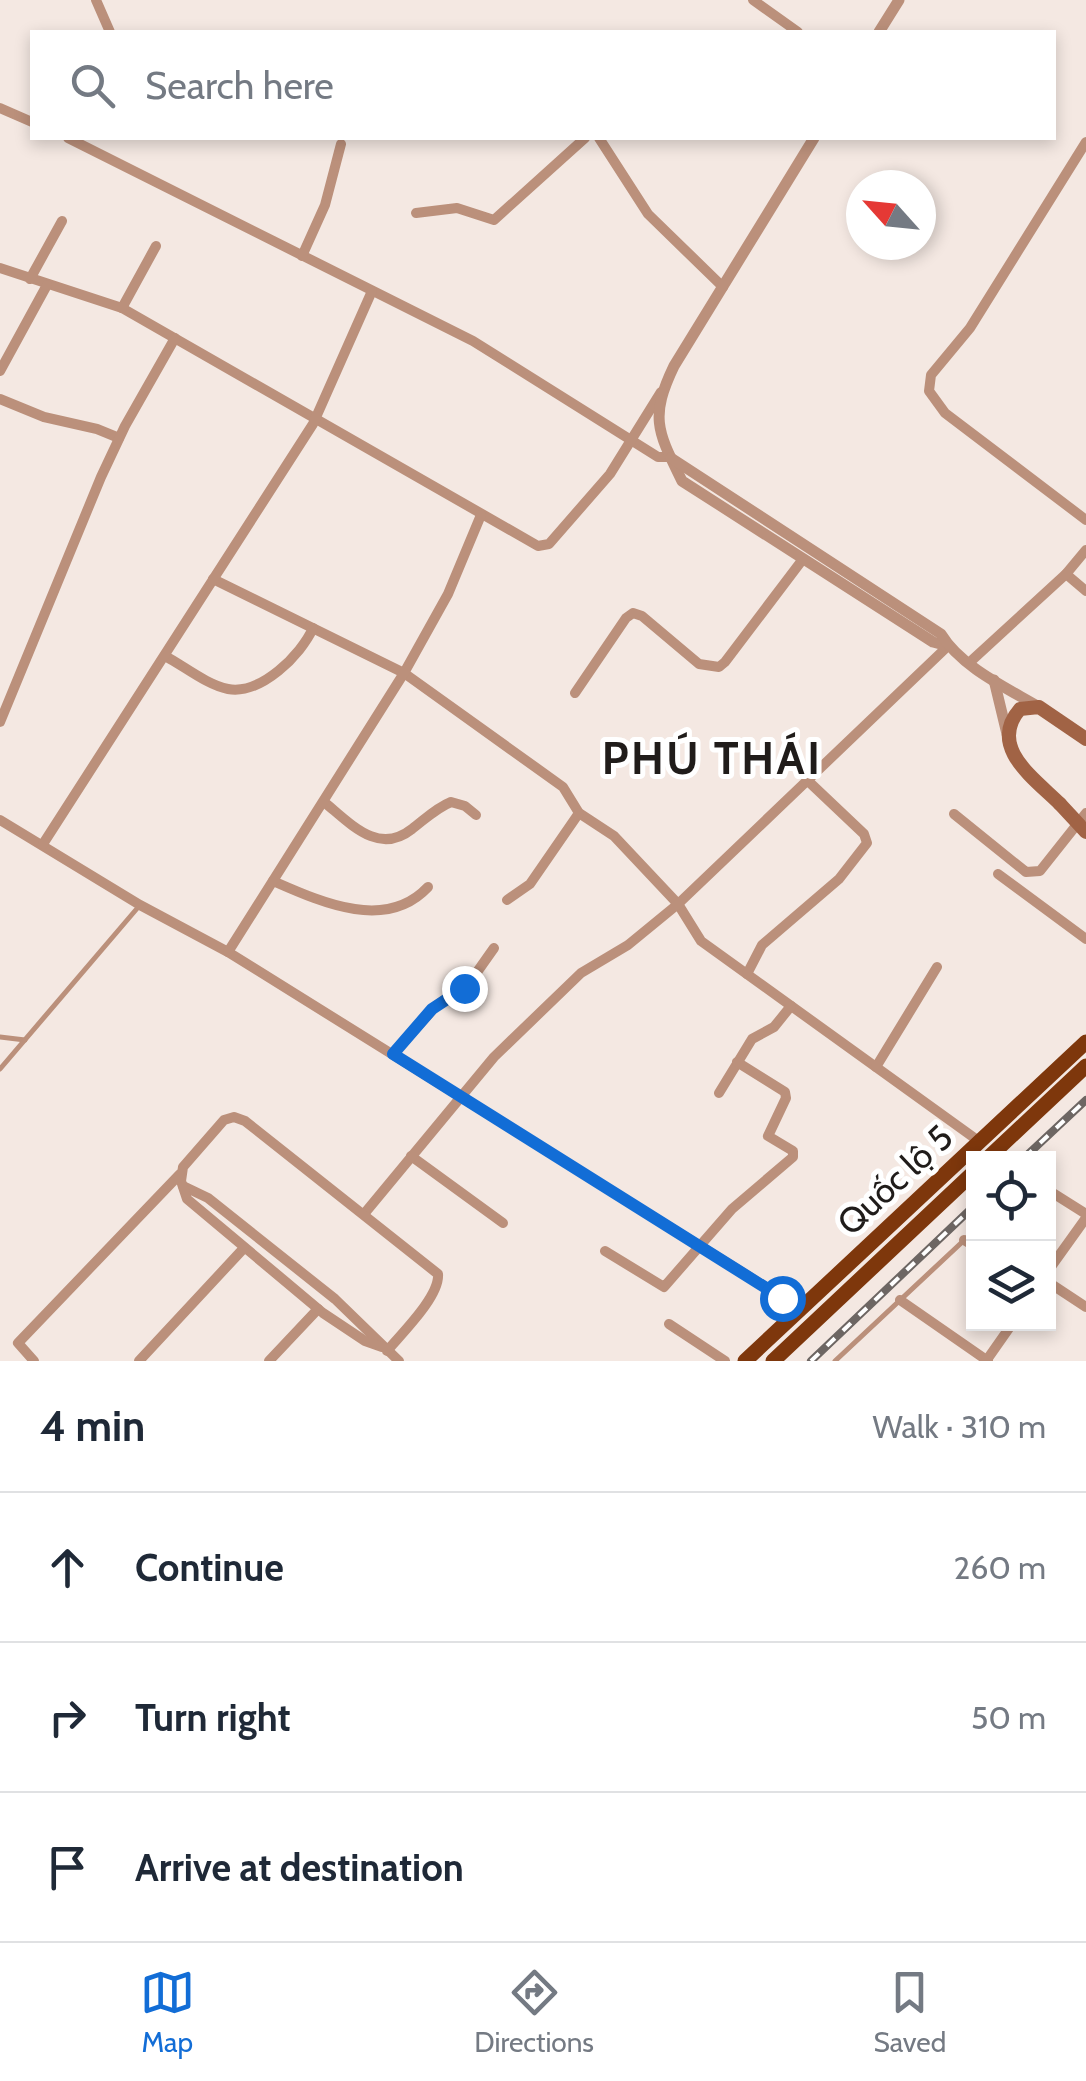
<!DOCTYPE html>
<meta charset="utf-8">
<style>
body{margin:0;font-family:Cabin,sans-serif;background:#f2f2f3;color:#1f2937}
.controls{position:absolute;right:30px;bottom:30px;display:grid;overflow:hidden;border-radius:0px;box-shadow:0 5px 15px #0003}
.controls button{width:90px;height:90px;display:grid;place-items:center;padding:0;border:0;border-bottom:2px solid #e0e1e3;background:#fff;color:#1f2937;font:50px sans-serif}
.compass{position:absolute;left:846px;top:170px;width:90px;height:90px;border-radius:50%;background:#fff;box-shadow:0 5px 15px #0003;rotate:297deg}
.stop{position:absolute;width:30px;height:30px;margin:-22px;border:8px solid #126dd6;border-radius:50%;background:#fff}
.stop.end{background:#126dd6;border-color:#fff;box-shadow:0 2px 10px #0008}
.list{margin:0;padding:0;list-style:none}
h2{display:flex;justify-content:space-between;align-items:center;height:130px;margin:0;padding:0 40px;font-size:42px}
h2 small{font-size:32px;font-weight:400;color:#747a83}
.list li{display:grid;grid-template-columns:65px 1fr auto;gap:30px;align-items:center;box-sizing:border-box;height:150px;padding:0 40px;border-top:2px solid #e0e1e3}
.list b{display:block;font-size:38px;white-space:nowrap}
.list em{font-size:32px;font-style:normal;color:#747a83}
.icon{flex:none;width:55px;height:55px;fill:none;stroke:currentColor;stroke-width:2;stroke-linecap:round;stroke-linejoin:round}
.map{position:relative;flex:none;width:1086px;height:1361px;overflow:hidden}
.search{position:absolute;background:#fff;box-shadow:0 5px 15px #0003;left:30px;right:30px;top:30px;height:110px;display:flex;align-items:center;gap:25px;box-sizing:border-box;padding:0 35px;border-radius:0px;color:#747a83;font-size:38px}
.sheet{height:580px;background:#fff}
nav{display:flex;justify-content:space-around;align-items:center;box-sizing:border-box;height:140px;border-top:2px solid #e0e1e3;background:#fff;font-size:28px;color:#747a83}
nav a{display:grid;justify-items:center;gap:5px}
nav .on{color:#126dd6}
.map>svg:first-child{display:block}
</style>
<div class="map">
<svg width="1086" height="1361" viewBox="0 0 1086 1361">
<rect width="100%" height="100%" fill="#f4e8e2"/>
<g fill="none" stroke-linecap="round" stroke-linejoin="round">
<g stroke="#bb907b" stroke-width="5">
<path d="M0,1037L25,1040"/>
<path d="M0,1069L140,905"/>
<path d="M835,1361L974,1231"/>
</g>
<g stroke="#bb907b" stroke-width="10">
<path d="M96,0L110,32"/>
<path d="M753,0L798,32"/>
<path d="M0,108L32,122"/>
<path d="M68,138L473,341L658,457H670"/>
<path d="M599,138L648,214L723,287"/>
<path d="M1086,142L970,328L931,375L929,391L945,413L1086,520"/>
<path d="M416,213L457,208L494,220L585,138"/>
<path d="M302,256L325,205L341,144"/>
<path d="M0,268L122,308L538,546L549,544L610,474L661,392"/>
<path d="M30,279L62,221"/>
<path d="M122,308L156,246"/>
<path d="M0,371L47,285"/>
<path d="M0,399L44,417L97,429L119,438"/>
<path d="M1066,574L1086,591"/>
<path d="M213,579L404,673L563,787L579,813L614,836L678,904L701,941L980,1142"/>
<path d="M165,656C184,666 207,685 228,689C261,695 301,655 313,628"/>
<path d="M970,662L1066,574L1086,550"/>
<path d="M575,693L626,618L633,613L642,616L699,664L719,667L725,662L803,559"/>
<path d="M0,722L101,477L125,426L175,338"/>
<path d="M324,802C350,823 378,856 412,829C424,820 436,808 451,802L465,806L476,815"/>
<path d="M954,814L1026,872L1040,871L1086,813"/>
<path d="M0,820L140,905L228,952L782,1297"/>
<path d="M43,844L313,424L372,291"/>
<path d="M998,874L1086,939"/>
<path d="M273,881C321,902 386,932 428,887"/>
<path d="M507,900L530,884L579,813"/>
<path d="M228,952L404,673L448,594L481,515"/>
<path d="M747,974L762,945L839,879L867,843L864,834L807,780"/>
<path d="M393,1054L437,1005L470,982L494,948"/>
<path d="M876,1067L937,967"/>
<path d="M719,1093L752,1039L774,1027L791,1006"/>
<path d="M411,1156L503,1223"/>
<path d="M183,1186L208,1198L335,1299L399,1361"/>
<path d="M1048,1190L1086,1214"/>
<path d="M364,1214L494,1057L581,973L628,945L678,904L948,646"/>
<path d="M964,1240L974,1246"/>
<path d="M605,1251L664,1287L732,1209L793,1157V1151L768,1136L786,1098L785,1092L737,1062"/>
<path d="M1048,1271L1086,1218"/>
<path d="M1048,1282L1086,1307"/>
<path d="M900,1300L988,1361"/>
<path d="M669,1324L725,1361"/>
<path d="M382,1347L365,1341L323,1313L187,1199L181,1181L183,1167L224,1120L234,1117L245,1121L438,1274C440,1296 402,1333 387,1351"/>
<path d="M34,1361L18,1343L180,1174"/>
<path d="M139,1361L244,1248"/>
<path d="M269,1361L318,1309"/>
<path d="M986,1361L1012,1324"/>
</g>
<g stroke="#bb907b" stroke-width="11">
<path d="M879,32L899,0"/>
<path d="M814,138L674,366C649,418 658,432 682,481L933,642L948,646"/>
<path d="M671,458L941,634C961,667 1007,688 1039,707"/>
<path d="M994,680L1007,734"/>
</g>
<path stroke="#a16345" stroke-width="14" d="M1060,804C1035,779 987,747 1020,709L1039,707L1086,739"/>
<g stroke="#7e370c" stroke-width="15">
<path d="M988,1158L1086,1066"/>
<path d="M745,1361L1086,1042"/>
<path d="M773,1361L974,1172"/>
</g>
<defs>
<g id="rail">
<path d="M1024,1158L1086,1100"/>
<path d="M811,1361L974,1206"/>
</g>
</defs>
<use href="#rail" stroke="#6d6663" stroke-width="8"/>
<use href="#rail" stroke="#fff" stroke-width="4" stroke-dasharray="11" stroke-linecap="butt"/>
<path stroke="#a16345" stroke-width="14" d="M1060,804L1086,832"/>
</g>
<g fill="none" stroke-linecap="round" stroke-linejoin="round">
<path stroke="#126dd6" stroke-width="12" d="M464,988L432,1009L393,1054L782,1298"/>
</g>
<g text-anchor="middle" stroke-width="10" stroke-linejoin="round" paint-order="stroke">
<g font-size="35" fill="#201c1a" stroke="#fff">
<text transform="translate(895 1180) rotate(-43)" y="12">Quốc lộ 5</text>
</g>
<g font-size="45" font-weight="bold" letter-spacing="2.5" fill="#201c1a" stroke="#fff">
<text x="712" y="774">PHÚ THÁI</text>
</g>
</g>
</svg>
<div class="controls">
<button><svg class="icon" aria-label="locate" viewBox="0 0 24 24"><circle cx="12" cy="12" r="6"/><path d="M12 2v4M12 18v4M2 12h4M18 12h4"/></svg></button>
<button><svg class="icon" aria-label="layers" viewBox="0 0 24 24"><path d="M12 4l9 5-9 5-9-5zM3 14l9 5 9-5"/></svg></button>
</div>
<svg class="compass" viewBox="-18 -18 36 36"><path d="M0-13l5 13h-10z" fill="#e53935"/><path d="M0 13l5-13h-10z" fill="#747a83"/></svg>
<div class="stop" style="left:782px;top:1298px"></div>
<div class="stop end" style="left:464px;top:988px"></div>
<div class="search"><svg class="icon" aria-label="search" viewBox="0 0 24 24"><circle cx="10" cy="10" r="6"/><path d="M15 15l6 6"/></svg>Search here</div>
</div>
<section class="sheet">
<h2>4 min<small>Walk · 310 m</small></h2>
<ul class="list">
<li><svg class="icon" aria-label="ahead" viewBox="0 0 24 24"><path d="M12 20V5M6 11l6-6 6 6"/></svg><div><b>Continue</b></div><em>260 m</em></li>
<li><svg class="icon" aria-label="right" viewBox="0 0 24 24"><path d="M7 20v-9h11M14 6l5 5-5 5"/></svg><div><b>Turn right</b></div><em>50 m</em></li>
<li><svg class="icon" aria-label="arrive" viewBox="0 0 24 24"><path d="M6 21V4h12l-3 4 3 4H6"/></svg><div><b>Arrive at destination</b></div></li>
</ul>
</section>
<nav>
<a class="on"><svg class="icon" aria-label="map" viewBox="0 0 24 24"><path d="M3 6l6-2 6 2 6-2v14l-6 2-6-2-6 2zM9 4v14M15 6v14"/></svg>Map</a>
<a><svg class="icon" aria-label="directions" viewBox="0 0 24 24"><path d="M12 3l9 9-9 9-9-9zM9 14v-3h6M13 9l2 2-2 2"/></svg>Directions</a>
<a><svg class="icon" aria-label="saved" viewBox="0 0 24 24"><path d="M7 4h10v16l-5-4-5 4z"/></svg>Saved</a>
</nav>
